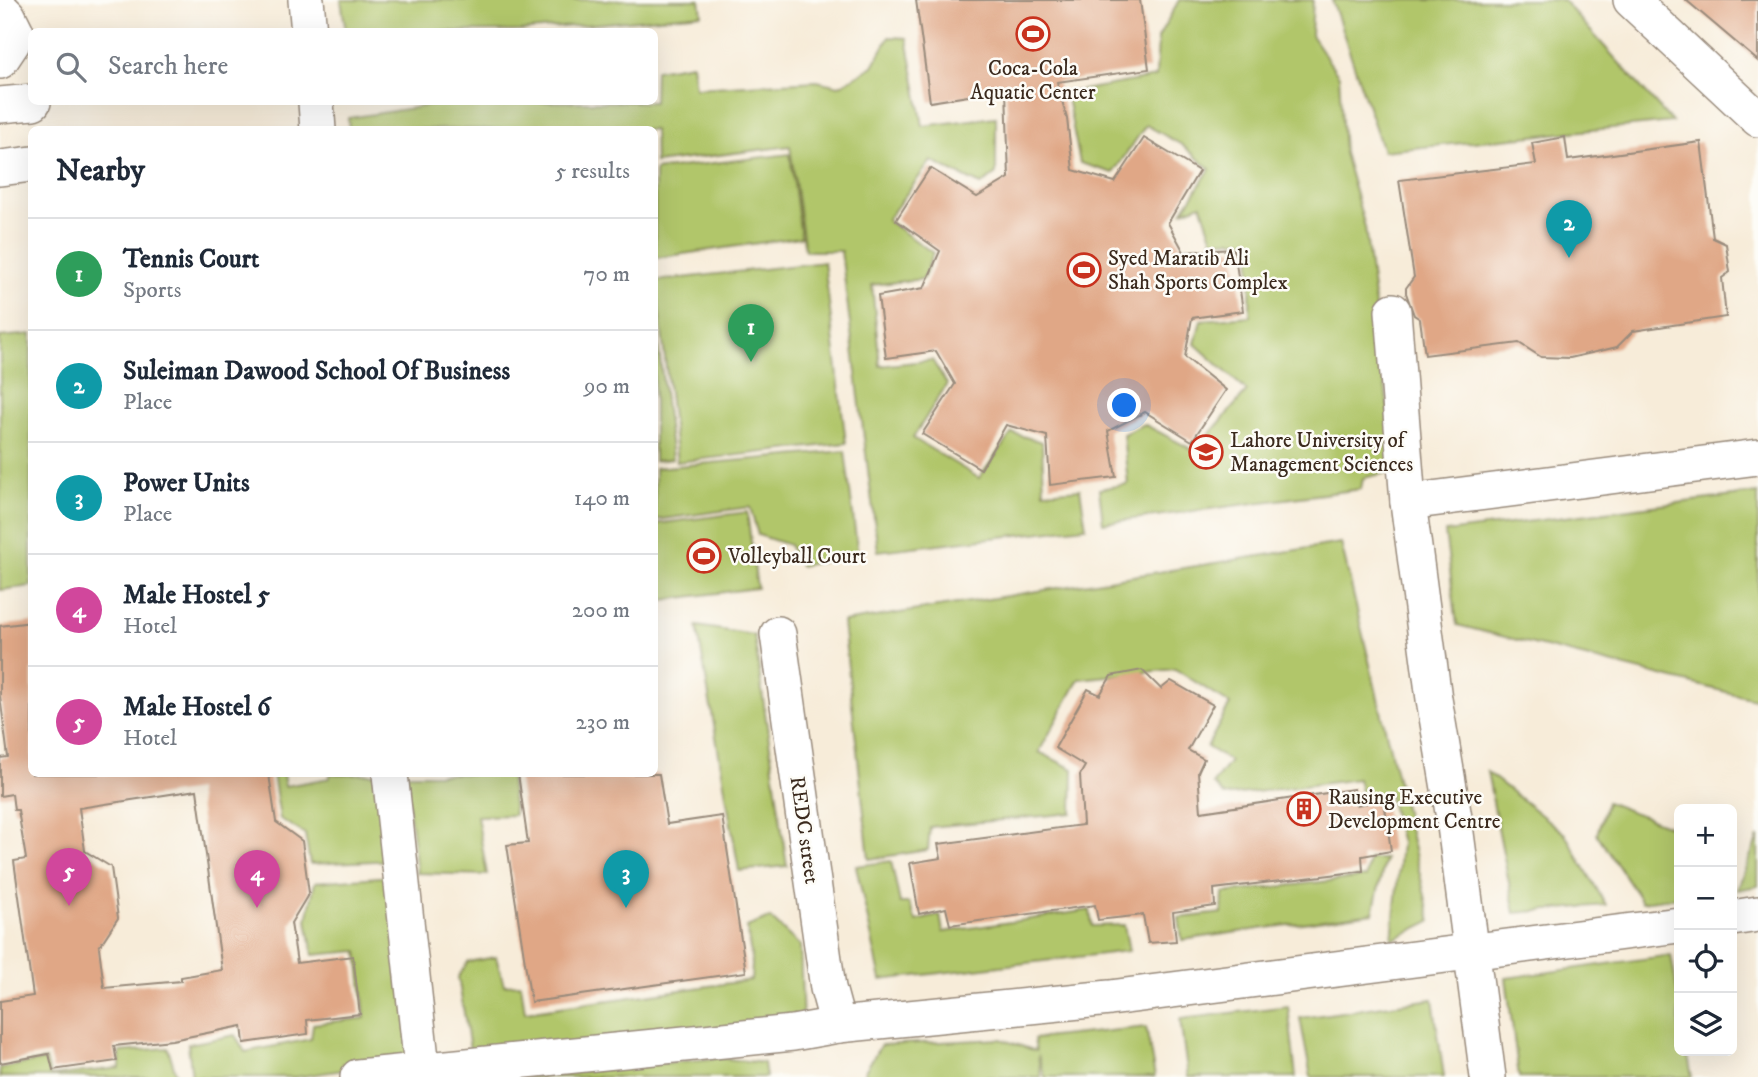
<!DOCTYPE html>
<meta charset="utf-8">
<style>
body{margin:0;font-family:"IM FELL DW Pica",serif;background:#f6f6f7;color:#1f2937}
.controls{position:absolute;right:21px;bottom:21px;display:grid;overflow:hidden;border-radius:10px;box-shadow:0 7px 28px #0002}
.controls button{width:63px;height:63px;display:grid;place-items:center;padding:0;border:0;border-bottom:2px solid #e0e1e3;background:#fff;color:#1f2937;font:35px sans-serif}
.you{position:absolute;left:1125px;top:406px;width:24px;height:24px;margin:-18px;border:5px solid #fff;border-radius:50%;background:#1a73e8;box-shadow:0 0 0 10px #1a73e833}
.badge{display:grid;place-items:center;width:46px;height:46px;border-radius:50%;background:#2563eb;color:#fff;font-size:23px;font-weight:700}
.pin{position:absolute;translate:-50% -58px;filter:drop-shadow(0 2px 4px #0008)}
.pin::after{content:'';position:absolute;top:37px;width:24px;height:21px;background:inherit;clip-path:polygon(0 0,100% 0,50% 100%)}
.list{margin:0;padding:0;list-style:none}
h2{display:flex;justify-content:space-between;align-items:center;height:91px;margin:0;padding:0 28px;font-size:30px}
h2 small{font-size:23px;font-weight:400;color:#747a83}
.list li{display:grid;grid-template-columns:46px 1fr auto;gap:21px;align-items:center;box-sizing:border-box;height:112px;padding:0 28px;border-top:2px solid #e0e1e3}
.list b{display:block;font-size:26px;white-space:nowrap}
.list p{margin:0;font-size:23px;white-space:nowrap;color:#747a83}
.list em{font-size:23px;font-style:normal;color:#747a83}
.icon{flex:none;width:38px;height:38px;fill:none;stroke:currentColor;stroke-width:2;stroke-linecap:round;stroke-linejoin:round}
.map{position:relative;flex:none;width:1758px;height:1077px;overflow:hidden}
.search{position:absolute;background:#fff;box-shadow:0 7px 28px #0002;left:28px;top:28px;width:630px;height:77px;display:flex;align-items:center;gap:18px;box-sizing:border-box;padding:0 24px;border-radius:10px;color:#747a83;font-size:26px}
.panel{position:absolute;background:#fff;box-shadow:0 7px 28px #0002;left:28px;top:126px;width:630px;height:651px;border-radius:10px}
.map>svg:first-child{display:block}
</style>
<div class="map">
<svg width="1758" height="1077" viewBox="0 0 1758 1077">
<rect width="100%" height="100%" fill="#fdfcf7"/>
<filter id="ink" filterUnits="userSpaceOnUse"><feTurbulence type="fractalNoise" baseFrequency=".0143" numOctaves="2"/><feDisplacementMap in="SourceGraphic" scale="14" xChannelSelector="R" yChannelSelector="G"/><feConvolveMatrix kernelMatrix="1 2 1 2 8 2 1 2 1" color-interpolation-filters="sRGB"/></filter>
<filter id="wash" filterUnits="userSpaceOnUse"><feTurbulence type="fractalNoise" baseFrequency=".00686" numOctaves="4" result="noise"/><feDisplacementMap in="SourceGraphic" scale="28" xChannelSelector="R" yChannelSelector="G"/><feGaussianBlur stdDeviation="1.57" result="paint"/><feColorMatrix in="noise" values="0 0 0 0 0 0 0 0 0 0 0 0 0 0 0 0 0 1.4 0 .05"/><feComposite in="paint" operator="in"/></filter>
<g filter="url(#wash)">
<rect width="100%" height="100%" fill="#f7ecd9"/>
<g fill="#b1c66b" stroke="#767844" stroke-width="2">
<path d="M341,0H700L702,14L520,31L346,32Z"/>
<path d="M1179,0H1313L1311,35L1339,76L1344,153L1365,227L1396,471L1363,478L1361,489L1103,523L1099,489L1128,484L1123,434L1144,424L1195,451L1247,391L1195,344L1201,320L1250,316L1251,243L1241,240H1213L1201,204L1183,211L1210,169L1182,145L1146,125L1113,173L1080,163L1066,93L1156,77L1158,38Z"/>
<path d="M1332,0H1563L1672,122L1383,151Z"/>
<path d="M889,37L907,38L923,126L996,117V174L981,185L931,161L887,220L933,253L923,279L872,285L880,366L932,360L947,384L913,438L979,478L1012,433L1042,442L1044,492L1080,489L1086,527L878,551L841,251H805L790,146L655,163L654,130L349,129L348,118L452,102H654L655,70L692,64L695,88L817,81L839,86L873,66Z"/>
<path d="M790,154L801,237L655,258V170Z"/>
<path d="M824,262L846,443L677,462L656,281Z"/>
<path d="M654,309L672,459L655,461H654Z"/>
<path d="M31,334V586L0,590V337Z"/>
<path d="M845,451L858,555L800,566L789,545L758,535L750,507L655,520V468Z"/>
<path d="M1758,493V700L1457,625L1445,532Z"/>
<path d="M747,512L757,588L655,601V524Z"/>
<path d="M1341,543L1431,921L1392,940L1401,843L1388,792L1362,796L1358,779L1225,796L1213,784L1230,761L1207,747L1230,704L1175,669L1079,679L1039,752L1073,769L1072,813L930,827L928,850L869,859L843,622Z"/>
<path d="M697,626L754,635L787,866L739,871Z"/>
<path d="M1487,772L1565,834L1606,905L1515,913Z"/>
<path d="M273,774H283L285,786L330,778V774H383L395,860L310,864L305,834L280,819Z"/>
<path d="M405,774H510L514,815L477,816L487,875L417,873Z"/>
<path d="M1607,802L1679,830V897L1642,902L1597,834Z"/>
<path d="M1758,837V886L1737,890Z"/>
<path d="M1369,859H1385L1373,913L1182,940L1179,918L1222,913L1223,893L1366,877Z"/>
<path d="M891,861L900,903H909L916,921L940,915L943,932L1090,910L1092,926L1124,925L1129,951L881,980L856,866Z"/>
<path d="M392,876L413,1060L296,1077H192L188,1044L235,1035L245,1052L311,1039L313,1024L365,1018L358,951L313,955L307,920L315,882Z"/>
<path d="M770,918L800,946L803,1024L471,1055L458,977L468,962L496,957L504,985L521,984L525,1012L751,980L752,964L747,927Z"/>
<path d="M1671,955L1679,1002V1051H1687L1692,1077H1519L1506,978Z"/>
<path d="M1433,999L1444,1077H1311L1300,1018Z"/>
<path d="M1288,1006L1296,1077H1188L1180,1019Z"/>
<path d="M1146,1027L1155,1077H1045L1038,1055L1041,1077H867L865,1071L881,1045L1001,1039L1036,1051L1034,1039Z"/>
<path d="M168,1048L177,1077H0V1068L46,1060L50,1076L120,1068V1052Z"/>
<path d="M719,1058L764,1063L766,1077H517Z"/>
</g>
<g id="blocks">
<g fill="#e0a786" fill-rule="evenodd">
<path d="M916,0H1140L1149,69L1057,82L1067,119L1073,170L1115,182L1144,138L1199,171L1168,223L1184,252L1234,249L1243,311L1192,318L1185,357L1226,390L1192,441L1145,412L1108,431L1116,477L1050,485L1047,436L1006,425L981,469L922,434L955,384L936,351L886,358L878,296L924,288L940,251L896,220L930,168L977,197L1009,178L1006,90L930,102Z"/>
<path d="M1686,0H1758V61Z"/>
<path d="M1565,137L1568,160L1701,142L1713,238L1726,244L1730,272L1722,278L1726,317L1633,331L1617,347L1570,358L1541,357L1519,343L1425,355L1420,319L1414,315L1406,293V288L1414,277L1399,180L1536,164L1532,143Z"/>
<path d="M32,622V774H269L276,822L302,841L309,893L291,923L297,963L353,956L360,1014L307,1020L308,1034L244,1043L242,1026L172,1040L114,1046L117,1061L53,1070L49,1054L0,1063V1001L33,996L14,861L26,859L18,810H14L12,794L0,796V758L8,757L0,696V626ZM197,790L222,970L181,977V981L104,988L99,947L118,918L111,867L85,851L79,808Z"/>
<path d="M1142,670L1161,689L1171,681L1213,705L1188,750L1204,759L1198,772L1201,812L1354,789L1356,805L1384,800L1391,851L1362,856L1363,871L1214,889L1215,906L1173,912L1176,941L1148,943L1143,915L1098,920L1095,905L950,925L946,908L919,914L910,863L941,858L938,844L1083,825L1080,775L1085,766L1055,748L1088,689L1100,695L1111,676Z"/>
<path d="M518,774H659L667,824L722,816L746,972L531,1002L507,845L528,843Z"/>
</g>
</g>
</g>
<g filter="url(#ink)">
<use href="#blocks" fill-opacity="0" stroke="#998b7c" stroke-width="2"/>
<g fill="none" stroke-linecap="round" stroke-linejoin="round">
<defs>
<g id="minor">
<path d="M306,0L309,32"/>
<path d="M1631,0L1758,119"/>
<path d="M0,8L8,16L16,32L12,43L0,61"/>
<path d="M316,102L318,130"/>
<path d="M0,105L33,102"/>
<path d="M0,168L32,164"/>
<path d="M1393,311L1408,502L1434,699L1454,818L1488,1077"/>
<path d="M1408,502L1758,457"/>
<path d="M778,634L828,988L838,1025"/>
<path d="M390,774L423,1077"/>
<path d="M1732,918L1758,914"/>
<path d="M358,1077L793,1033L838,1025L1110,998L1679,925"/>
</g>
</defs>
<use href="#minor" stroke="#998b7c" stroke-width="38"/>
<use href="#minor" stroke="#fff" stroke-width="35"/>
</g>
</g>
<defs>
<symbol id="stadium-ring" viewBox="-11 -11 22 22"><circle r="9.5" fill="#fdfcf7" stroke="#c8321e" stroke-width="1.5"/><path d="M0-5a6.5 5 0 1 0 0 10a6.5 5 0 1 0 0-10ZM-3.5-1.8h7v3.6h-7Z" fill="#c8321e"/></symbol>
<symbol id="university-ring" viewBox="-11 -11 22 22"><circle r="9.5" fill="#fdfcf7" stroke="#c8321e" stroke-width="1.5"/><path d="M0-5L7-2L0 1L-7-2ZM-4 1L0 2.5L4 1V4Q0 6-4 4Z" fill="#c8321e"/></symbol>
<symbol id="building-ring" viewBox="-11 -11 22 22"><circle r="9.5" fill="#fdfcf7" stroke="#c8321e" stroke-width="1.5"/><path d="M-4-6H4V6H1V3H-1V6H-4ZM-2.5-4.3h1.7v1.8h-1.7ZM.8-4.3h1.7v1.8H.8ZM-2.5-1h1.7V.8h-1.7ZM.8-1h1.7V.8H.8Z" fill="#c8321e"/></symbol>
</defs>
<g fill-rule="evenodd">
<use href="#stadium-ring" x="1014" y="15" width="38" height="38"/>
<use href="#stadium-ring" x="1065" y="251" width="38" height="38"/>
<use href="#university-ring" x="1187" y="433" width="38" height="38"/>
<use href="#stadium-ring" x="685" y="537" width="38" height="38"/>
<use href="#building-ring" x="1285" y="790" width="38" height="38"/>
</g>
<g text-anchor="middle" stroke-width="5" stroke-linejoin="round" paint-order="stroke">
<g font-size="21" fill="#3b2a1e" stroke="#fdfcf7" text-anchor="start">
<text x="1033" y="75" text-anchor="middle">Coca-Cola<tspan x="1033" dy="24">Aquatic Center</tspan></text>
<text x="1108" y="265">Syed Maratib Ali<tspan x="1108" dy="24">Shah Sports Complex</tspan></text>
<text x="1230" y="447">Lahore University of<tspan x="1230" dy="24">Management Sciences</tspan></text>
<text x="728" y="563">Volleyball Court</text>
<text x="1328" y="804">Rausing Executive<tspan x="1328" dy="24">Development Centre</tspan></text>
</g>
<g font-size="21" fill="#3b2a1e" stroke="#fdfcf7">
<text transform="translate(805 830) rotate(82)" y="7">REDC street</text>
</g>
</g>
</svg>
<div class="controls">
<button>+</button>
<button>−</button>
<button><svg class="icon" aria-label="locate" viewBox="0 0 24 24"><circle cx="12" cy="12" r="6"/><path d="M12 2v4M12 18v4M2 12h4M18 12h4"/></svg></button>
<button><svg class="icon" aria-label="layers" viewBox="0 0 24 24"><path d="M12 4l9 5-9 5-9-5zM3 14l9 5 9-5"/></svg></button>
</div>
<div class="you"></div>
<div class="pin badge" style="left:751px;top:362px;background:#2e9e5b">1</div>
<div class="pin badge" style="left:1569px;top:258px;background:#0f9aa8">2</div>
<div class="pin badge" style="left:626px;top:908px;background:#0f9aa8">3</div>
<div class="pin badge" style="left:257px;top:908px;background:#d1479c">4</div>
<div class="pin badge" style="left:69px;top:906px;background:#d1479c">5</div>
<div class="search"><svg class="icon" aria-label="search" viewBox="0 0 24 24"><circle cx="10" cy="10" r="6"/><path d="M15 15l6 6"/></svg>Search here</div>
<section class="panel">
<h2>Nearby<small>5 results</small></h2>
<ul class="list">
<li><span class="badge" style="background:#2e9e5b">1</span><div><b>Tennis Court</b><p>Sports</p></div><em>70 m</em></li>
<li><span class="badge" style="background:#0f9aa8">2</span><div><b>Suleiman Dawood School Of Business</b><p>Place</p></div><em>90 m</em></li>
<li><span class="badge" style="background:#0f9aa8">3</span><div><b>Power Units</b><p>Place</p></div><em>140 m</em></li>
<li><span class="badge" style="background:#d1479c">4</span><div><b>Male Hostel 5</b><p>Hotel</p></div><em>200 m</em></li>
<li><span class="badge" style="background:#d1479c">5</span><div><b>Male Hostel 6</b><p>Hotel</p></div><em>230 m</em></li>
</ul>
</section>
</div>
